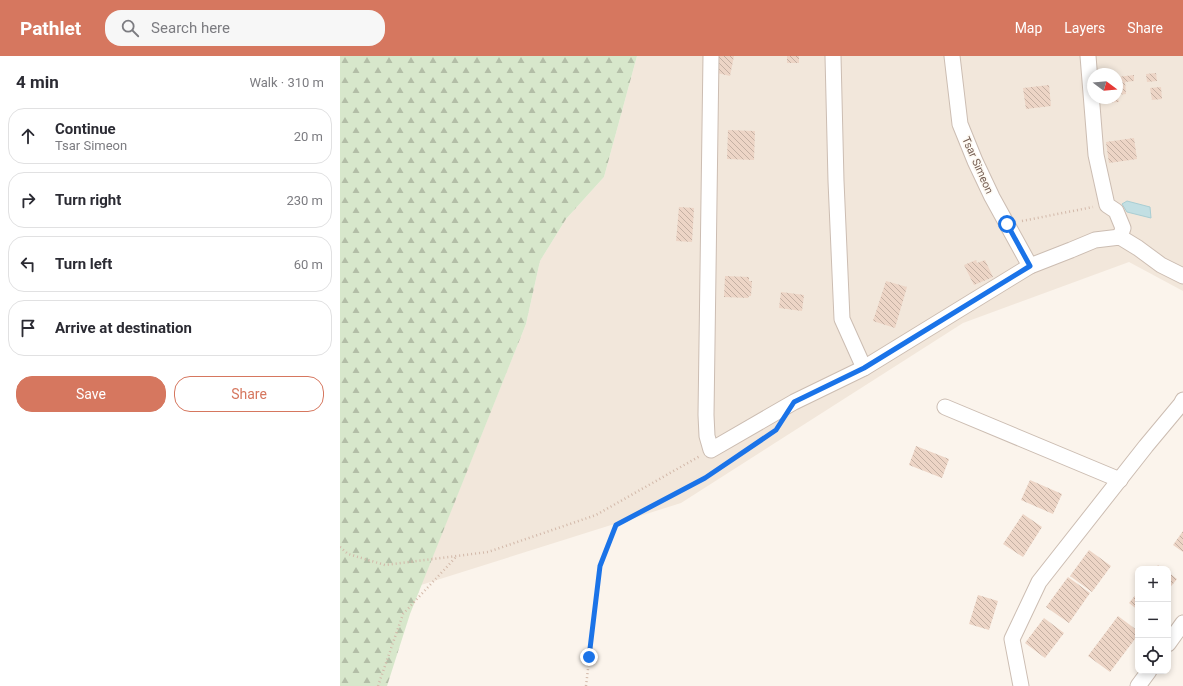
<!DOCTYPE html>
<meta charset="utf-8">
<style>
body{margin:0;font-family:Roboto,sans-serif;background:#f7f7f7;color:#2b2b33}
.controls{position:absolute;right:12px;bottom:12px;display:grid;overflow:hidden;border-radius:8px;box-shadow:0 2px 6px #0003}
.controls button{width:36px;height:36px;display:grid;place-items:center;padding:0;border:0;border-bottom:1px solid #e1e1e2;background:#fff;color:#2b2b33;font:20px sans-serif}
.compass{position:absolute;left:747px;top:12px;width:36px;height:36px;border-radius:50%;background:#fff;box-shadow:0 2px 6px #0003;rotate:106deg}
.stop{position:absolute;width:12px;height:12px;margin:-9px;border:3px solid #1a73e8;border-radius:50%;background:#fff}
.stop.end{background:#1a73e8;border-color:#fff;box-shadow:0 1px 4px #0008}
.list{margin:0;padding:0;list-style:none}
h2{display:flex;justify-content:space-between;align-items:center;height:52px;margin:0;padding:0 16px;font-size:17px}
h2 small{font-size:13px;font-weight:400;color:#7c7c81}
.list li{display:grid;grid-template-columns:26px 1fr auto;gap:12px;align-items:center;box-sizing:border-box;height:56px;margin:0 8px 8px;padding:0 8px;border:1px solid #e1e1e2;border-radius:16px}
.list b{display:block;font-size:15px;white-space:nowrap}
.list p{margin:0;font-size:13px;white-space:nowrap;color:#7c7c81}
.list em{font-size:13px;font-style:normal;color:#7c7c81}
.actions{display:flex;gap:8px;padding:12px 16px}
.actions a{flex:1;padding:9px 0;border:1px solid #d6775f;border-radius:16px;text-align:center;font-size:14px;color:#d6775f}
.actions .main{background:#d6775f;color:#fff}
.icon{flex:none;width:22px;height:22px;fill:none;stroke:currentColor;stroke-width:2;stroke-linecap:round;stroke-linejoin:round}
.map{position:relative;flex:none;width:843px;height:630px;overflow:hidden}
header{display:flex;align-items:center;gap:24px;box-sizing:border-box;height:56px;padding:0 20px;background:#d6775f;color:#fff}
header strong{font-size:19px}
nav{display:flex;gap:22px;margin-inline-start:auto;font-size:14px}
.search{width:280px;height:36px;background:#f7f7f7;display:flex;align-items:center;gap:10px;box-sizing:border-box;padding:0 14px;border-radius:16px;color:#7c7c81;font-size:15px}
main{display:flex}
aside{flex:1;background:#fff}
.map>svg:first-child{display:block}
</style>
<header>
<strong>Pathlet</strong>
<div class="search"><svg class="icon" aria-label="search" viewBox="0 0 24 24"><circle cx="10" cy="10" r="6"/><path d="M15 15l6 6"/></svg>Search here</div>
<nav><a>Map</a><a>Layers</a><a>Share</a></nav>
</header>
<main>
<aside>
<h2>4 min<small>Walk · 310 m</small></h2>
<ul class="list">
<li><svg class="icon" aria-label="ahead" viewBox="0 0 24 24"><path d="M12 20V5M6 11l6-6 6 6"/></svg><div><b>Continue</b><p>Tsar Simeon</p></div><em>20 m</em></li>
<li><svg class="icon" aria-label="right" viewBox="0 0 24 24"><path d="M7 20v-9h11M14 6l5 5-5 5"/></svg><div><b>Turn right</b></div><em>230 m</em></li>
<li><svg class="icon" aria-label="left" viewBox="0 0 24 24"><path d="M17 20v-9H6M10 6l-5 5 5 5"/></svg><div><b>Turn left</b></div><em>60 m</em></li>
<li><svg class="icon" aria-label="arrive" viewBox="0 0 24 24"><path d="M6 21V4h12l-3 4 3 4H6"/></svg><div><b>Arrive at destination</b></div></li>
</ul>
<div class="actions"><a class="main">Save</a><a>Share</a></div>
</aside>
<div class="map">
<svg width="843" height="630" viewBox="0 0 843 630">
<defs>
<pattern id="forest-firs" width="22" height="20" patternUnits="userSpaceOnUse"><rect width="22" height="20" fill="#d7e7cb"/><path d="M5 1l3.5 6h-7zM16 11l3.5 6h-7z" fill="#b3bea7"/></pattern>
<pattern id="building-back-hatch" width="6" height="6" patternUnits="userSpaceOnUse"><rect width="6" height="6" fill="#edd5c6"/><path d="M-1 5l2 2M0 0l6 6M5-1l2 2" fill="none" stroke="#c4b0a3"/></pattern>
</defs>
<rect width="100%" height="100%" fill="#fbf4ec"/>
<path fill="#f2e7db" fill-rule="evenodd" d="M297,0H843V235L789,206L623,267L341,447L81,529L186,268L200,205L226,163L264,121ZM753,18H777V42H753Z"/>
<path fill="url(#forest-firs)" d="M0,0H297L264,121L226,163L200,205L186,268L70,558L47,630H0Z"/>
<path fill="#c2dfe3" stroke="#a9ced3" d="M787,145L810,151L811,162L787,156L782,148Z"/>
<g fill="url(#building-back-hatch)">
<path d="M377,0H394L390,20L373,16Z"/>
<rect x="447" y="0" width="12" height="7"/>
<path d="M816,17L817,25L807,26L806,18Z"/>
<path d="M794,19V25L785,26L786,38L777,39V21Z"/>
<path d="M709,29L711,50L686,53L683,32Z"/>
<path d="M821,31L822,43L812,44L810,32Z"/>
<path d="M765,42H778L779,46L765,47Z"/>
<path d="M388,74L415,75L414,104L387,103Z"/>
<path d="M794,82L797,103L769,107L766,86Z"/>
<path d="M339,151L354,152L352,186L336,185Z"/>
<path d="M636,204L637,207L645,204L653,221L634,229L624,209Z"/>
<path d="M385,220L409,221V225H412L411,240H409L408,242L384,241Z"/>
<path d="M546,225L567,231L555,272L533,265Z"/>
<path d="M441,236L464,239L462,255L439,252Z"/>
<path d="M576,390L609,403L602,422L569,409Z"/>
<path d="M690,424L722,438L713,458L681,444Z"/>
<path d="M683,458L702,471L683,501L663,488Z"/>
<path d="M843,475V496L833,489Z"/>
<path d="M749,494L771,510L752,536L730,520Z"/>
<path d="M818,509L823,513H815Z"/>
<path d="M828,516L837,523L828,534Z"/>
<path d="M728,521L750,537L729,567L706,551Z"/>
<path d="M798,536V554L789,547Z"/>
<path d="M638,539L658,545L649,574L629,568Z"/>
<path d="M778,560L798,575V579L770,616L748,600Z"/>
<path d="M704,562L724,577L705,602L685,587Z"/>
</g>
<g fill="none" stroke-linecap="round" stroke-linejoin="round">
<defs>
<g id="minor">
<path d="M371,0L366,359L367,380L371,394L454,346L524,312L690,210L731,194L755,184L780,181L798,192L821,209L843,220"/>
<path d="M493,0L496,125L502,263L524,312"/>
<path d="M612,0L620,68L635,105L652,141L690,210"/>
<path d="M748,0L756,99L767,149L776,155L783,172L780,181"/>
<path d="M605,351L780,424"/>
<path d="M828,588L843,567"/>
<path d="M681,630L672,583L699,526L806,390L841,348L843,344"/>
<path d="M798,630L809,615"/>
</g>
</defs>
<use href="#minor" stroke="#ccbdb2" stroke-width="17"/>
<g stroke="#d2b8a9" stroke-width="2.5" stroke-dasharray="1 3" stroke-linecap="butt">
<path d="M682,165L753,151"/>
<path d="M0,491L8,498L45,509L148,496L256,459L360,400"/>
<path d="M38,630L63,558L116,501"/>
<path d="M246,630L260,510L276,469L365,422L426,380"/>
</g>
<use href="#minor" stroke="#fff" stroke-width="15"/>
</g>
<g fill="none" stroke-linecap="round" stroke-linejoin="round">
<path stroke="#1a73e8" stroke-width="5" d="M249,601L260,510L276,469L365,422L436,374L454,346L524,312L690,210L667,168"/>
</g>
<g text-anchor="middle" stroke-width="3" stroke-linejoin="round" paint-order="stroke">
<g font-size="11" fill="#735c51" stroke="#fdf9f2">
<text transform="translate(638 109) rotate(66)" y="4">Tsar Simeon</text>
</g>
</g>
</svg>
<div class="controls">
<button>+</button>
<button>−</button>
<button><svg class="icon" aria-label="locate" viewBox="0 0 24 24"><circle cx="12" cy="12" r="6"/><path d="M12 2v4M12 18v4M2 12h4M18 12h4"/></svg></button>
</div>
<svg class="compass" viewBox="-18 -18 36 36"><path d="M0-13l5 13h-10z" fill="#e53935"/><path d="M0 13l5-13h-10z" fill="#7c7c81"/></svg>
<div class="stop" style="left:667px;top:168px"></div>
<div class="stop end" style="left:249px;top:601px"></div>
</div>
</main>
